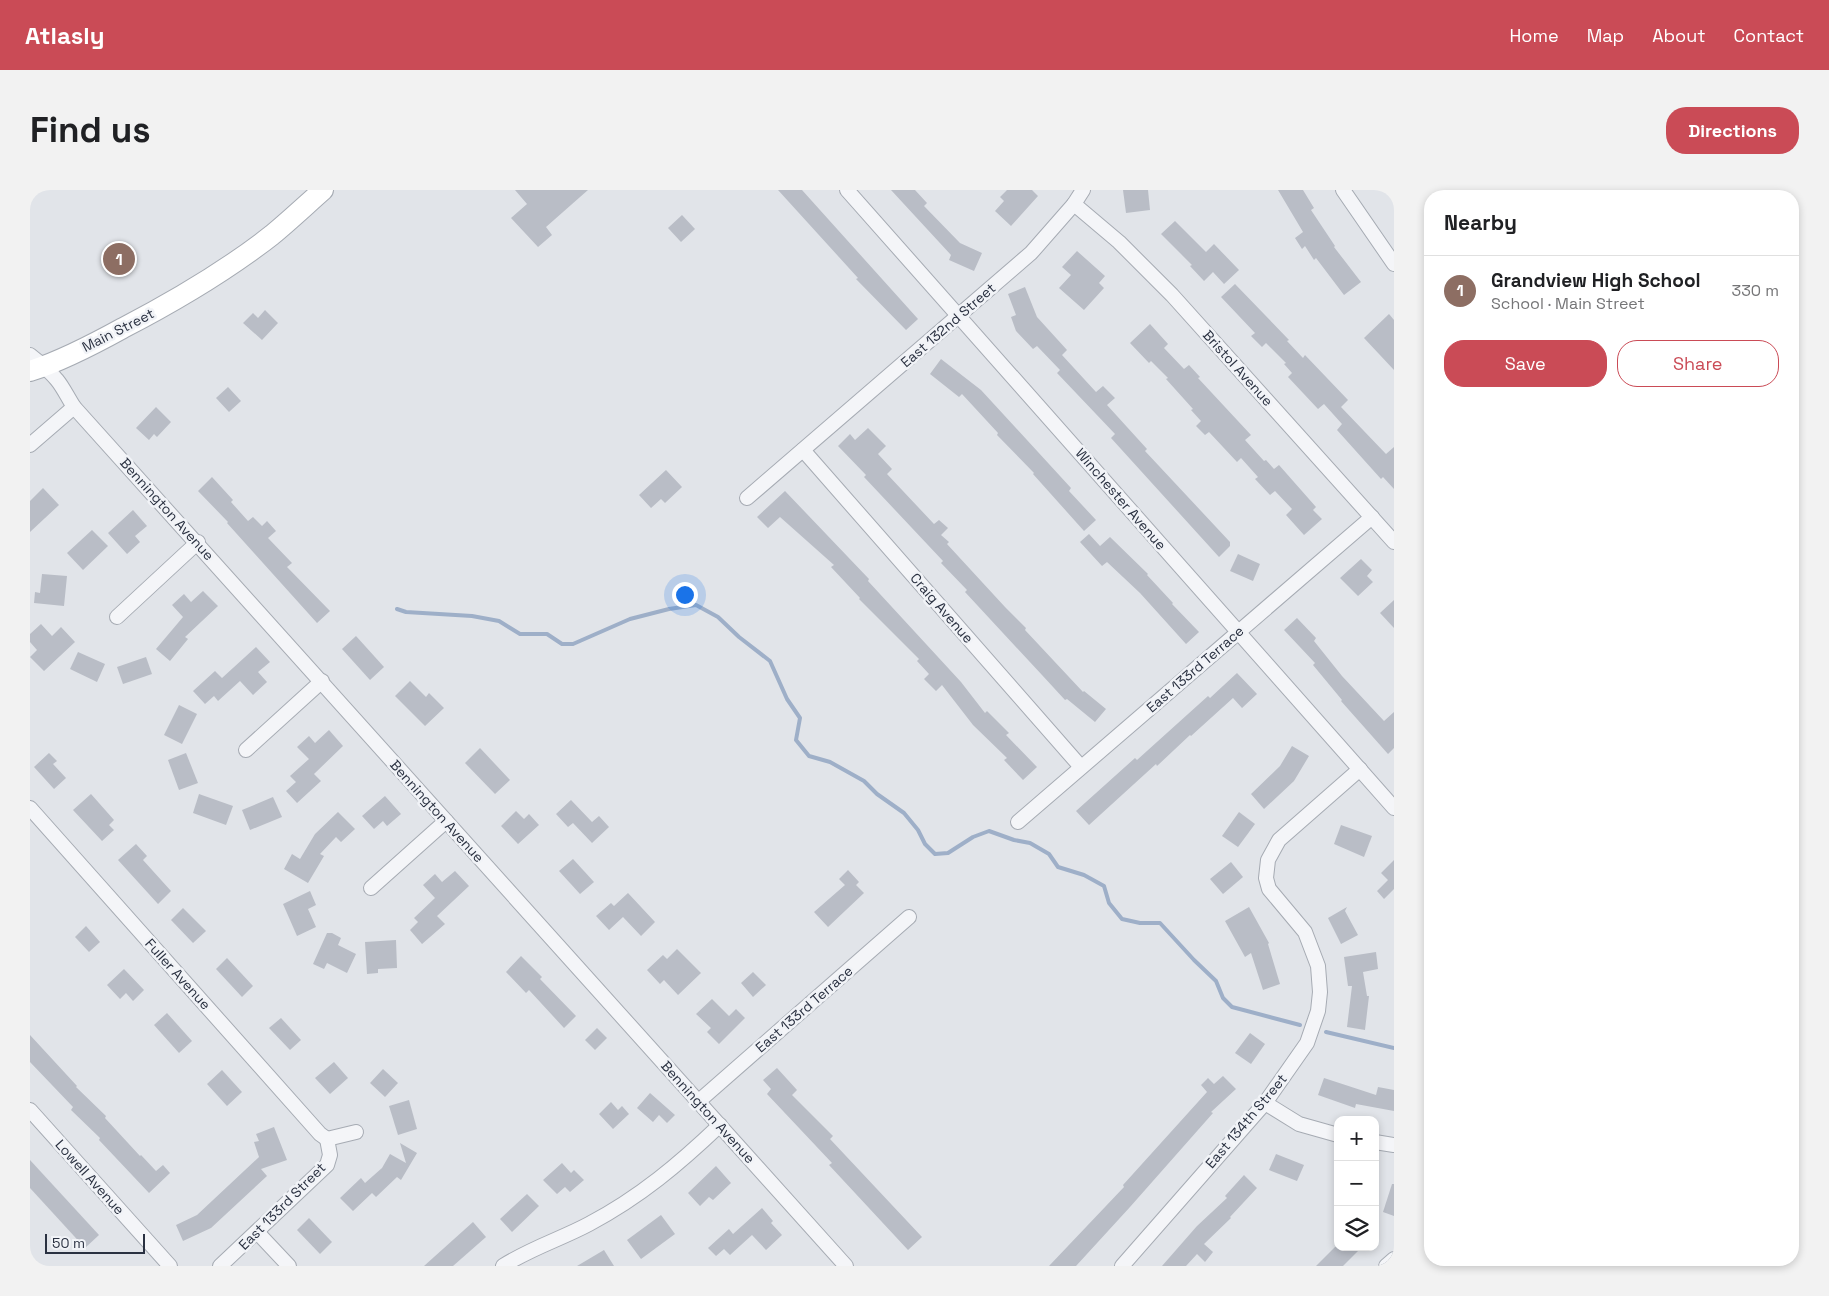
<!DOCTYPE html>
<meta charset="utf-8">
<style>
body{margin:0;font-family:"Space Grotesk",sans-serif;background:#f2f2f2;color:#202124}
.controls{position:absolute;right:15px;bottom:15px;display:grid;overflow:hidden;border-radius:10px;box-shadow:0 2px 8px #0003}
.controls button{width:45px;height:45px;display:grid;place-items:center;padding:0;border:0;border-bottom:1px solid #e0e0e0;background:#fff;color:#202124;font:25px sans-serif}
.scale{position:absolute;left:15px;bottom:12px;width:100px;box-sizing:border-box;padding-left:5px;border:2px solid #2a3141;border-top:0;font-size:14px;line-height:18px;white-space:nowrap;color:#2a3141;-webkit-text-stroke:4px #f1f3f7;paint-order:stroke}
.you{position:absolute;left:654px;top:404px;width:18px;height:18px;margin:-12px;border:4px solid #fff;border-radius:50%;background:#1a73e8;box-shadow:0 0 0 8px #1a73e833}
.badge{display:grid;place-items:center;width:32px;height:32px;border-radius:50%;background:#ca4b56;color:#fff;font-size:16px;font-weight:700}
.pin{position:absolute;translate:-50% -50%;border:2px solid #fff;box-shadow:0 1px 5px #0006}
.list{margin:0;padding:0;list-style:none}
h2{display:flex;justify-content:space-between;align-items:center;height:65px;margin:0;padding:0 20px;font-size:21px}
h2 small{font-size:16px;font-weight:400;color:#757577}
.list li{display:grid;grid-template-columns:32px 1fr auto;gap:15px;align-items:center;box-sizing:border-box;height:70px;padding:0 20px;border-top:1px solid #e0e0e0}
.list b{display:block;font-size:19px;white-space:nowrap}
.list p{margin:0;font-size:16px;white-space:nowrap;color:#757577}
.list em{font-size:16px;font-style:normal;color:#757577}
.actions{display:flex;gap:10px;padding:15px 20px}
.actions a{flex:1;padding:11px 0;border:1px solid #ca4b56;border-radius:20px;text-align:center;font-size:18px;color:#ca4b56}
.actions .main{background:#ca4b56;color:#fff}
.icon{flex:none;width:28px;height:28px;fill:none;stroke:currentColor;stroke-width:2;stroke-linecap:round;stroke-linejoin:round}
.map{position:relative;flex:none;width:1364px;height:1076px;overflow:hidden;border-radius:20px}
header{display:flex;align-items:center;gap:30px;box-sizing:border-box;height:70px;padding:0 25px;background:#ca4b56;color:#fff}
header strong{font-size:24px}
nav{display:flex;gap:28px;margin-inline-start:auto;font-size:18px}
.intro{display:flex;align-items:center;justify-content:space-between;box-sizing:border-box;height:120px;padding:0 30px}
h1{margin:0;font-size:35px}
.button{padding:12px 22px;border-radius:20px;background:#ca4b56;color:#fff;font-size:18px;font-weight:700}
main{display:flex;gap:30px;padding:0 30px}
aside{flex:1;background:#fff;border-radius:20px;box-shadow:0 2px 8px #0003}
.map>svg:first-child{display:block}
</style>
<header>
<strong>Atlasly</strong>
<nav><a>Home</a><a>Map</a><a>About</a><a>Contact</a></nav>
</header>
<div class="intro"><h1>Find us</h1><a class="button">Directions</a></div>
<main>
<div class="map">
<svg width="1364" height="1076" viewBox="0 0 1364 1076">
<rect width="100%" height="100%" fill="#e1e4e9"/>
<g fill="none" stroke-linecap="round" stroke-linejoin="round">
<g stroke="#9eafc8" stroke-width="4">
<path d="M367,419L376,422L442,426L469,431L490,444H517L532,454H543L600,429L639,419L666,415L688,427L709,447L740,471L757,509L770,528L766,550L779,566L800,572L834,591L847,604L874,623L888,640L895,654L905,664L918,663L943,647L959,641L984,650L1000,653L1019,664L1028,677L1054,685L1074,696L1079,713L1092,729L1110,733H1130L1164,770L1186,791L1193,808L1202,817L1270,835"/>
<path d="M1296,842L1364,858"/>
</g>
</g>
<g fill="#b9bdc6">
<path d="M485,0H558L516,37L522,45L508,57L481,28L497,14Z"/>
<path d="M748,0H772L888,129L876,140L826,89L828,88Z"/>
<path d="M861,0H885L897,13L894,16L930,53L952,63L944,81L919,70L921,65Z"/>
<path d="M977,0H1002L1008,6L981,36L965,21L974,11L970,7Z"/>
<path d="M1093,0H1118L1120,20L1096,23Z"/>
<path d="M1248,0H1273L1284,18L1281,20L1305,56L1304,57L1331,92L1314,105L1286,68L1284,70L1275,56L1272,59L1265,48L1273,42Z"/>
<path d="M652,25L665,39L651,52L638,38Z"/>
<path d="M1145,31L1176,62L1184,54L1209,80L1194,94L1183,82L1174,91L1160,76L1162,75L1131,44Z"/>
<path d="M1047,61L1075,86L1069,93L1074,98L1054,120L1029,98L1041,85L1032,77Z"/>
<path d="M1205,94L1259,150L1257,151L1273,168L1275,165L1318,210L1311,217L1356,264L1364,257V299L1353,287L1351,289L1307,240L1312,234L1294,214L1288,219L1258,187L1262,183L1254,174L1256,173L1236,153L1232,157L1221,146L1225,143L1191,107Z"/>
<path d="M995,97L1007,127L1037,160L1032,165L1066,202L1073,196L1085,208L1077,215L1117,259L1115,261L1200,352V356L1189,367L1081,248L1085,244L1027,183L1030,180L1007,156L1003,159L986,141L981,127L986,125L978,104Z"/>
<path d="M235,120L248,133L232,150L213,133L223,123L228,128Z"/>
<path d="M1359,124L1364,130V180L1334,148Z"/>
<path d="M1120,134L1138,154L1134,158L1154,179L1159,175L1170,187L1168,188L1221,245L1215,250L1234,271L1236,270L1244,279L1249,275L1286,317L1283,320L1292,329L1274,345L1256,325L1262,319L1245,301L1240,305L1225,289L1228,287L1211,268L1207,272L1179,242L1175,245L1166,236L1171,231L1161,220L1163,219L1136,189L1138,188L1121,171L1119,173L1100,153Z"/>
<path d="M911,169L951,200L1041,298L1039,301L1066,330L1054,341L1003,284L1004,283L967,245L968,243L932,204L929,207L900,184Z"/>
<path d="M198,197L211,211L199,222L186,208Z"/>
<path d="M126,217L141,232L127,247L124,244L119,250L106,238Z"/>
<path d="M838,238L856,256L848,264L862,279L857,284L904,334L909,330L918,338L911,345L919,352L917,354L975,417L996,438L995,440L1053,502L1054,501L1076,519L1065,532L1037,509L1035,510L1012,485L935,402L937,400L911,373L913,371L834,287L836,285L808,256L820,244L825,250Z"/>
<path d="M636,280L652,297L635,313L631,309L621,318L609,305Z"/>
<path d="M182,287L203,310L201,312L218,331L223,327L232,336L237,331L246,341L238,348L262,373L257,377L300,421L287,433L197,333L198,332L168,301Z"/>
<path d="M13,298L29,315L0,342V311Z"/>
<path d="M755,301L839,389L838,391L931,492L955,523L957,521L979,543L976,545L1007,577L993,590L974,570L977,568L943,535L912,495L906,501L894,489L899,484L887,471L889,469L829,409L830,408L801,377L804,375L750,327L738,338L727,327Z"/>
<path d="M103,320L117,336L105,346L110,352L97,364L78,343Z"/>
<path d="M62,340L78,356L53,380L37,363Z"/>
<path d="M1059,344L1070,356L1080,347L1118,384L1117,385L1143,413L1142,414L1169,442L1156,454L1110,403L1077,372L1072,376L1050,352Z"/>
<path d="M1208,364L1230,374L1223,391L1200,381Z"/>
<path d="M1331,369L1342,380L1337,386L1343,392L1328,406L1310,388Z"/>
<path d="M12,384L37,386L34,416L4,413L5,402L10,403Z"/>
<path d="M173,401L188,416L155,447L158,449L140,471L126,459L153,427L142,415L154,404L161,412Z"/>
<path d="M1364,410V438L1350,423Z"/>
<path d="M1267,428L1286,448L1284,451L1312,486L1354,531L1364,522V558L1358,564L1311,511L1312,510L1283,475L1285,473L1254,440Z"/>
<path d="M11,434L22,446L31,437L45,452L14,481L0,467L7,460L0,452V444Z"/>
<path d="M326,446L354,477L340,490L312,459Z"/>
<path d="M226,457L240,472L228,482L237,492L223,505L210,491L188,511L184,506L175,514L163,501L185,481L192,488Z"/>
<path d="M48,462L75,474L67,492L40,479Z"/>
<path d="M116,467L122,484L93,494L87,477Z"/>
<path d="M1207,483L1227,504L1212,518L1203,508L1161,546L1160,545L1127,576L1126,574L1059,635L1046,621L1105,568L1107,570L1178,506L1180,508Z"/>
<path d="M380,491L396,507L399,503L414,518L395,536L365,506Z"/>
<path d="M149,515L167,524L152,554L134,545Z"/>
<path d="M299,540L313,556L284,584L291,591L267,613L256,601L266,592L260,586L279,569L267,557L279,546L285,553Z"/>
<path d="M1262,556L1279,566L1264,591L1234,619L1221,604L1250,576Z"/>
<path d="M450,558L480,590L465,604L435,573Z"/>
<path d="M19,563L27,571L23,574L36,588L24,599L4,577Z"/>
<path d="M156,563L168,593L149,600L138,570Z"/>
<path d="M61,604L84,630L79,635L84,640L72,651L43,620Z"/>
<path d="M169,604L203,616L196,635L163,623Z"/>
<path d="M355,606L371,624L357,636L353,631L344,639L332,626Z"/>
<path d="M243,607L252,627L220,640L212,620Z"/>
<path d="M541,610L562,632L569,626L579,637L562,653L543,633L538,637L526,624Z"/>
<path d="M486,621L494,629L499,624L509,635L488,654L471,636Z"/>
<path d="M308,622L325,639L311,652L306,647L290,664L294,666L278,693L254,679L262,664L270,669L285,644Z"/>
<path d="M1209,622L1225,634L1208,657L1192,646Z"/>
<path d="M1311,635L1342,646L1334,667L1304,654Z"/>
<path d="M106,654L117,666L113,670L141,701L128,714L88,670Z"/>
<path d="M543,669L564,692L550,704L529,681Z"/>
<path d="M1364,670V699L1354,709L1347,701L1358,690L1351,683Z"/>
<path d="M1201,672L1213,687L1193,704L1180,689Z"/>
<path d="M818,680L829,692L826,695L834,703L798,737L784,722L815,695L809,689Z"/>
<path d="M425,681L439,696L407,726L415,734L392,754L380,740L388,732L384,728L405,708L393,695L405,684L412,692Z"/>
<path d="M280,701L286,715L278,719L286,737L267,746L253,714Z"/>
<path d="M598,703L625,732L611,746L593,727L579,740L566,726L581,713L584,716Z"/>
<path d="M1219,717L1239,753L1238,754L1250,794L1233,800L1221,763L1215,767L1195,731Z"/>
<path d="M1317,717L1315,721L1328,745L1311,754L1298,728Z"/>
<path d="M153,718L176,741L163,753L141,730Z"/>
<path d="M56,736L70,752L59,762L45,747Z"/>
<path d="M297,743H302L311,748L308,755L326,764L317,783L297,773L294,779L283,774Z"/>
<path d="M366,750L367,778L348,779V783L337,784L335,752Z"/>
<path d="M647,759L671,783L648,805L634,790L630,794L617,780L633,765L637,769Z"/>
<path d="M1346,762L1348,779L1333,782L1337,806H1339L1335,840L1317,837L1322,796H1318L1314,767Z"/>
<path d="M491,766L512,787L510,789L546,826L534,838L499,800L496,803L476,782Z"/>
<path d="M197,768L223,796L212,807L186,779Z"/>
<path d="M94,779L114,800L103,811L96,803L90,809L77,795Z"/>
<path d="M723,782L736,795L723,807L711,793Z"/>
<path d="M682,809L699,826L706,819L715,828L689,854L677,842L681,838L666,824Z"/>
<path d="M137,823L162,851L149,863L124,835Z"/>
<path d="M251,828L271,850L260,860L239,838Z"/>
<path d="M567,838L577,848L565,860L555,850Z"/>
<path d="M1220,843L1235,854L1221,874L1205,863Z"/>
<path d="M0,845L47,896L46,897L76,926L75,928L110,966L111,965L126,981L133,975L140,983L119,1003L69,950L70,948L41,920L43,917L0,872Z"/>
<path d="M304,872L318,888L300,904L285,888Z"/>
<path d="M747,878L767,900L762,905L803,946L800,949L892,1047L878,1060L799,975L802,973L737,904L741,899L733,890Z"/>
<path d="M353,879L368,893L355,907L340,893Z"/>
<path d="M192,880L212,902L197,916L177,894Z"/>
<path d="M1193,886L1206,899L1181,922L1183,923L1100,1017L1046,1076H1019L1094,997L1093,995L1177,902L1171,895L1178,888L1184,894Z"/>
<path d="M1294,888L1346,905L1348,897L1364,900V921L1326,914L1325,918L1288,905Z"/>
<path d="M620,903L645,925L637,933L629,925L623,932L607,918Z"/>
<path d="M379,910L387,939L368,945L359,916Z"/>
<path d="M581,912L588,920L592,916L599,924L583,939L569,924Z"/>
<path d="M244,937L257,970L231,979L237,986L181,1038L153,1051L146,1035L167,1025L229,967L224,952L229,951L226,944Z"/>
<path d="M370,953L387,963L371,990L367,987L346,1007L342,1003L323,1021L310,1008L331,988L335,993L352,978L360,964L376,973Z"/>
<path d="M1246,964L1274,975L1267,991L1239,980Z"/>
<path d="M0,970L69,1045L55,1058L0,998Z"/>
<path d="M532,973L541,983L544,980L554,990L540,1002L535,997L527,1004L513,990Z"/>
<path d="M686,976L701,993L683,1010L679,1007L670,1016L658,1003Z"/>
<path d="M1214,985L1227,998L1200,1027L1201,1028L1174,1054L1183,1062L1175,1072L1167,1064L1156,1076H1132L1167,1036L1197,1008L1195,1006Z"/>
<path d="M1362,994H1364V1026L1353,1022Z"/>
<path d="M497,1004L509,1016L482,1042L470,1029Z"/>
<path d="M732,1018L743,1031L741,1033L752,1045L736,1060L722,1045L700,1065L694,1059L686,1066L678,1058L699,1039L703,1044Z"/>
<path d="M631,1025L645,1044L611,1069L597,1050Z"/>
<path d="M279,1028L302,1052L290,1064L267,1040Z"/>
<path d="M443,1032L456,1047L423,1076H394Z"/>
<path d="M1305,1057H1332L1313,1076H1286Z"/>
<path d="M574,1060L584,1076H547Z"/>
</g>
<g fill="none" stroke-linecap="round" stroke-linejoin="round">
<defs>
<g id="minor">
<path d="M817,0L1364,618"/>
<path d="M1313,0L1364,74"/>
<path d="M1044,14L1089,52L1142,105L1364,352"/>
<path d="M0,165C9,172 19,180 27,190C33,197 38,208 44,217L816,1076"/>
<path d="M0,255L44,217"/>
<path d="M773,260L1051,577"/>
<path d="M717,308L1001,63L1044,14L1053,0"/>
<path d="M87,427L168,352"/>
<path d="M216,560L292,491"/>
<path d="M0,618L290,944L297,949"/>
<path d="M988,632L1342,327"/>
<path d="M341,698L416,631"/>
<path d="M669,911L879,727"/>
<path d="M1235,913L1269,934L1308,945"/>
<path d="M0,920L140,1076"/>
<path d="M297,949L326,942"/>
<path d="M1345,952L1364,955"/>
<path d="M227,1042L259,1076"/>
<path d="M190,1076L297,975L300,965L297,949"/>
<path d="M473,1076C501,1058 531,1049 559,1034C610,1007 649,974 690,935"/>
<path d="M1092,1076L1235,913L1277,853L1288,821L1290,802L1288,776L1275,742L1239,699L1236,688L1238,670L1249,650L1330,579"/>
<path d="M1356,1076L1364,1069"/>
</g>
<path id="secondary" d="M0,181C32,171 64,154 93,138C145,111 196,81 242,45C259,31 276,15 293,0"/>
</defs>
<use href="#minor" stroke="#a6abb3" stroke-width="16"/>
<use href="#secondary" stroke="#a6abb3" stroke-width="22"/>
<use href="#minor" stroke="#f4f5f8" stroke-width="14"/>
<use href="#secondary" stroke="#fff" stroke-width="20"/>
</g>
<g text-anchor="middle" stroke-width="5" stroke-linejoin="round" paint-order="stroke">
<g font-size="14" fill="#2a3141" stroke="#f1f3f7">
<text transform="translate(918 135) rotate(-41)" y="5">East 132nd Street</text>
<text transform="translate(88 140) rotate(-27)" y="5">Main Street</text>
<text transform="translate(1208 178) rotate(48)" y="5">Bristol Avenue</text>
<text transform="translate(1091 309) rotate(49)" y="5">Winchester Avenue</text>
<text transform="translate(137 319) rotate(48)" y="5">Bennington Avenue</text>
<text transform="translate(912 418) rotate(49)" y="5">Craig Avenue</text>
<text transform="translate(1165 479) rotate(-41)" y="5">East 133rd Terrace</text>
<text transform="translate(407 621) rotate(48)" y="5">Bennington Avenue</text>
<text transform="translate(148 784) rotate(48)" y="5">Fuller Avenue</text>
<text transform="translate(774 819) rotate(-41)" y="5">East 133rd Terrace</text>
<text transform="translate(678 922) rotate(48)" y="5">Bennington Avenue</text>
<text transform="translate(1216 931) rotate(-50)" y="5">East 134th Street</text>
<text transform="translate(60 987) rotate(48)" y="5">Lowell Avenue</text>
<text transform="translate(252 1016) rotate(-45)" y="5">East 133rd Street</text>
</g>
</g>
</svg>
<div class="controls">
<button>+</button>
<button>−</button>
<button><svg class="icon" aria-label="layers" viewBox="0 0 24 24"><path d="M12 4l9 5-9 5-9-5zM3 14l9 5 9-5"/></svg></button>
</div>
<div class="scale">50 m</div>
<div class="you"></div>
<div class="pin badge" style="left:89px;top:69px;background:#8d6e63">1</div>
</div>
<aside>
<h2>Nearby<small></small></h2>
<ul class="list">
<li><span class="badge" style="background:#8d6e63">1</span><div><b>Grandview High School</b><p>School · Main Street</p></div><em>330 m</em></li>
</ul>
<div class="actions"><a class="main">Save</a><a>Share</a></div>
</aside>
</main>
